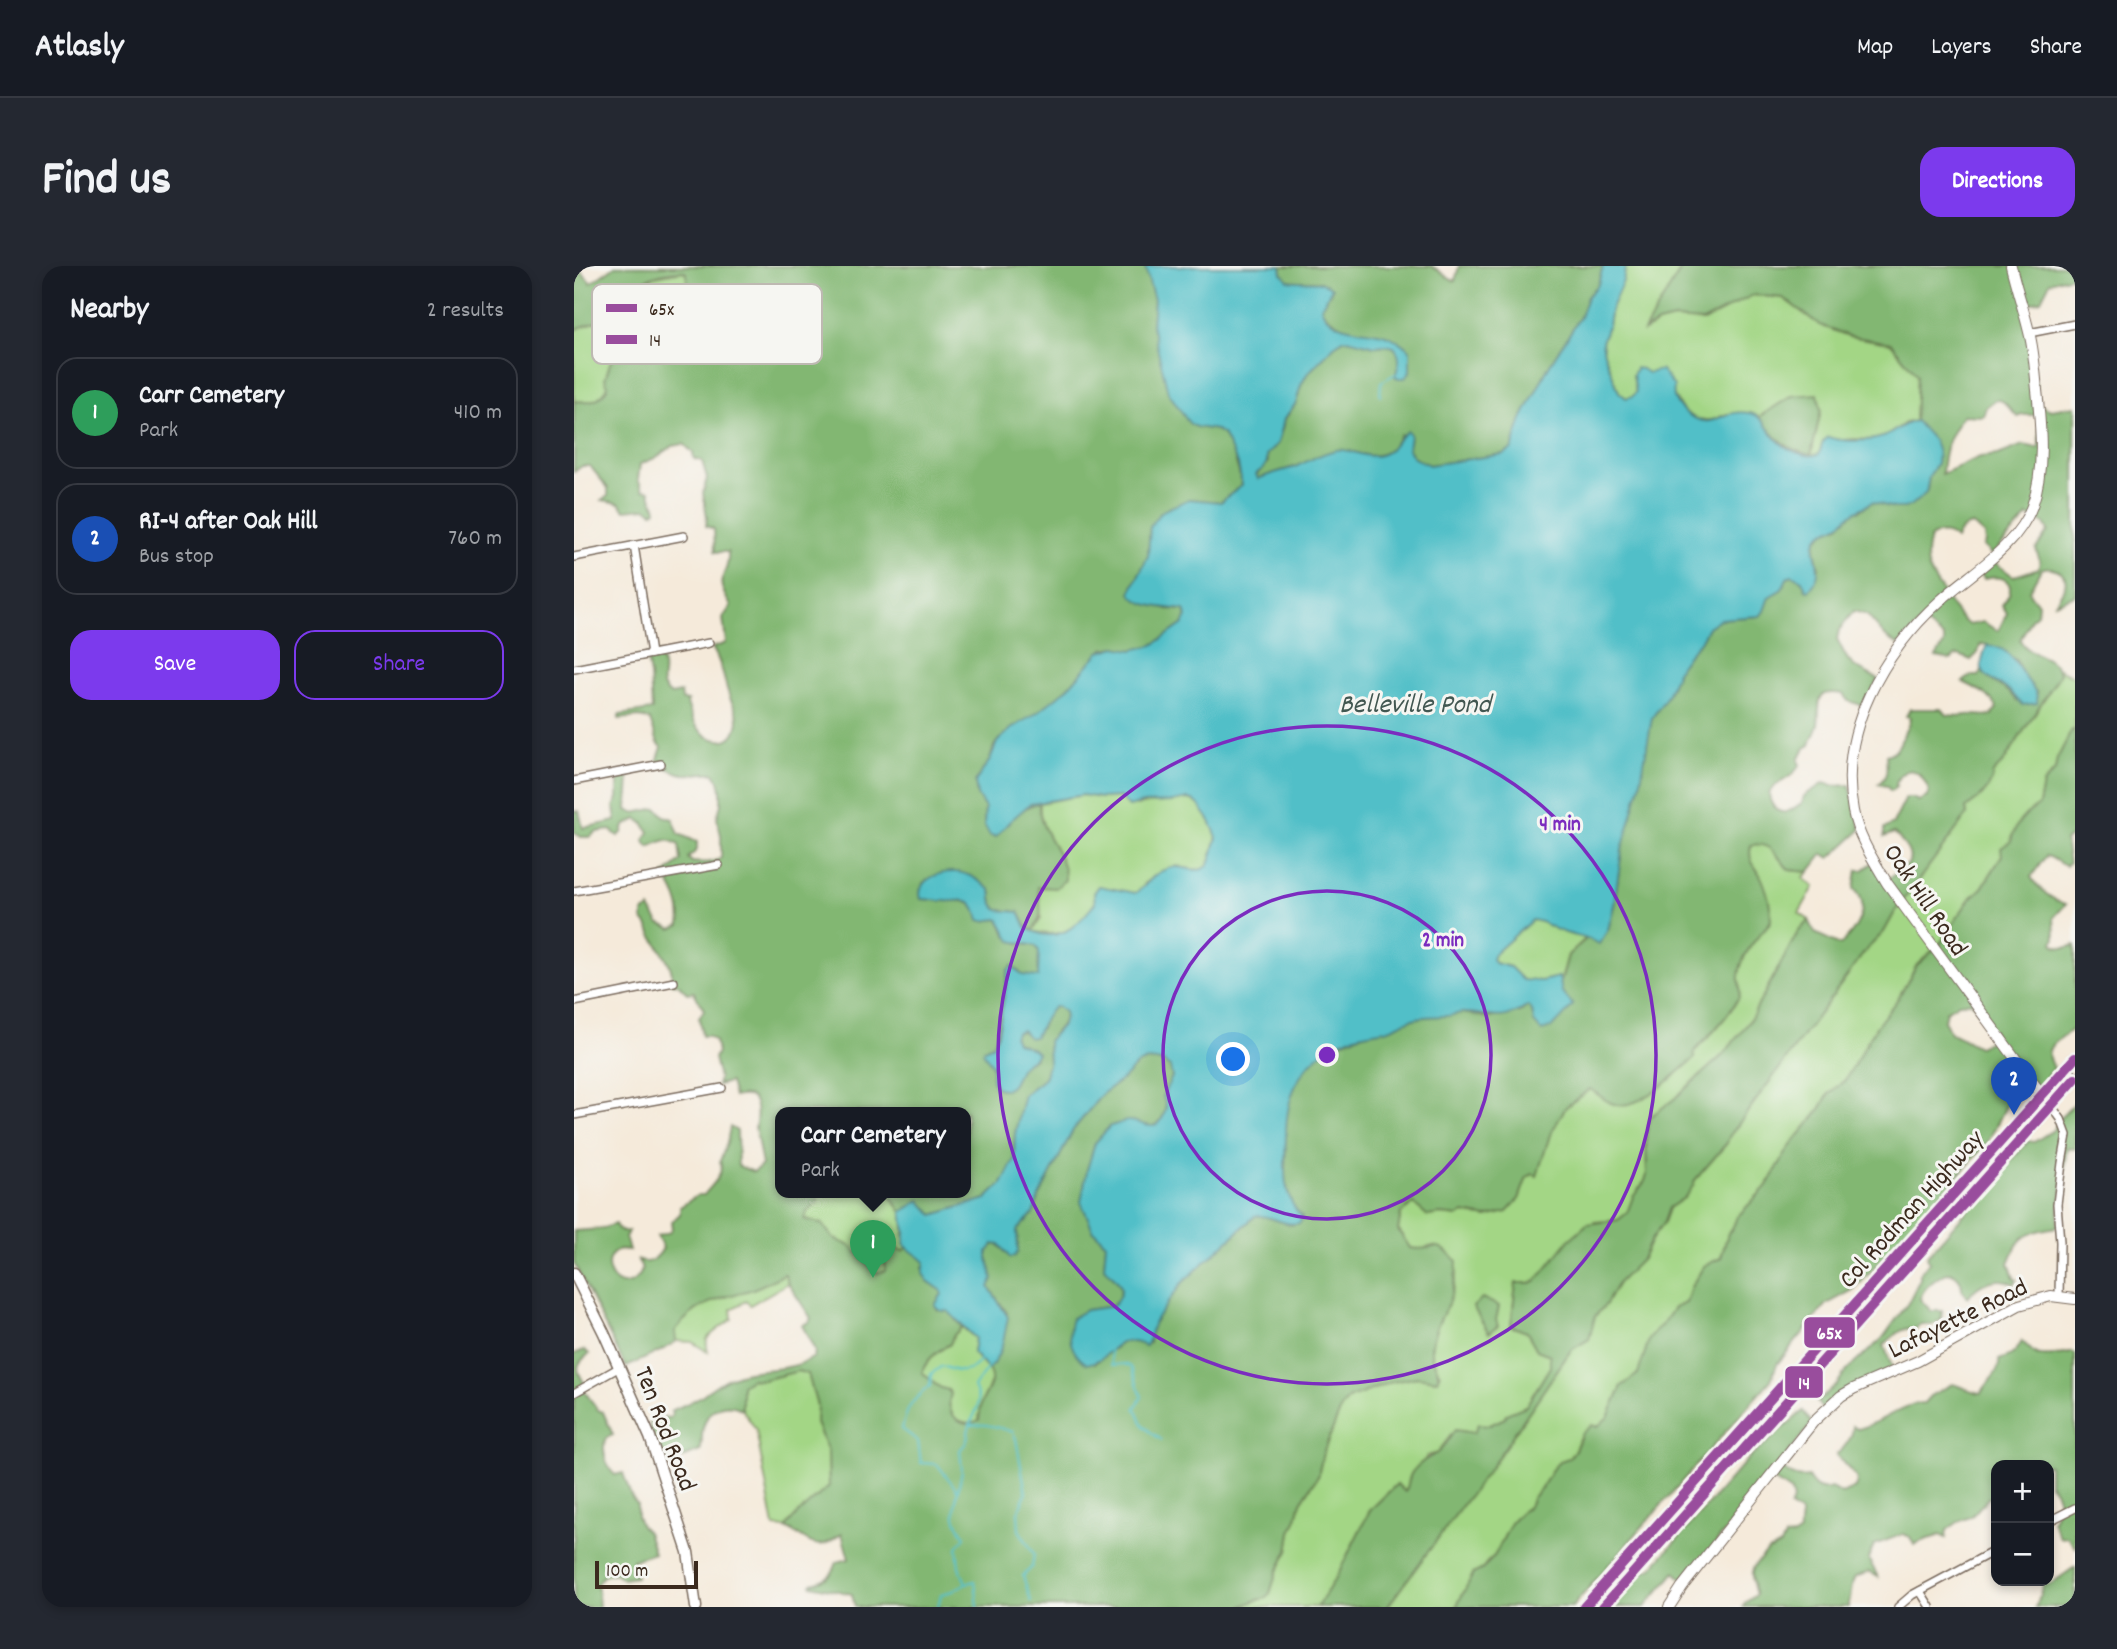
<!DOCTYPE html>
<meta charset="utf-8">
<style>
body{margin:0;font-family:Dekko,sans-serif;background:#242831;color:#f1f3f6}
.controls{position:absolute;right:21px;bottom:21px;display:grid;overflow:hidden;border-radius:14px;box-shadow:0 4px 10px #0003}
.controls button{width:63px;height:63px;display:grid;place-items:center;padding:0;border:0;border-bottom:2px solid #363941;background:#171b24;color:#f1f3f6;font:35px sans-serif}
.scale{position:absolute;left:21px;bottom:18px;width:103px;box-sizing:border-box;padding-left:7px;border:4px solid #3b2a1e;border-top:0;font-size:19px;line-height:24px;white-space:nowrap;color:#3b2a1e;-webkit-text-stroke:5px #f6f6f2;paint-order:stroke}
.you{position:absolute;left:660px;top:794px;width:24px;height:24px;margin:-18px;border:5px solid #fff;border-radius:50%;background:#1a73e8;box-shadow:0 0 0 10px #1a73e833}
.badge{display:grid;place-items:center;width:46px;height:46px;border-radius:50%;background:#7c3aed;color:#fff;font-size:23px;font-weight:700}
.pin{position:absolute;translate:-50% -58px;filter:drop-shadow(0 2px 4px #0008)}
.pin::after{content:'';position:absolute;top:37px;width:24px;height:21px;background:inherit;clip-path:polygon(0 0,100% 0,50% 100%)}
.popup{position:absolute;left:201px;top:841px;width:196px;height:91px;box-sizing:border-box;display:grid;place-content:center;border-radius:14px;background:#171b24;filter:drop-shadow(0 2px 5px #0005);font-size:23px;white-space:nowrap;color:#9ea1a6}
.popup b{font-size:26px;color:#f1f3f6}
.popup::after{content:'';position:absolute;left:50%;top:100%;margin-left:-14px;border:14px solid transparent;border-top-color:#171b24}
.list{margin:0;padding:0;list-style:none}
h2{display:flex;justify-content:space-between;align-items:center;height:91px;margin:0;padding:0 28px;font-size:30px}
h2 small{font-size:23px;font-weight:400;color:#9ea1a6}
.list li{display:grid;grid-template-columns:46px 1fr auto;gap:21px;align-items:center;box-sizing:border-box;height:112px;margin:0 14px 14px;padding:0 14px;border:2px solid #363941;border-radius:21px}
.list b{display:block;font-size:26px;white-space:nowrap}
.list p{margin:0;font-size:23px;white-space:nowrap;color:#9ea1a6}
.list em{font-size:23px;font-style:normal;color:#9ea1a6}
.actions{display:flex;gap:14px;padding:21px 28px}
.actions a{flex:1;padding:16px 0;border:2px solid #7c3aed;border-radius:21px;text-align:center;font-size:24px;color:#7c3aed}
.actions .main{background:#7c3aed;color:#fff}
.map{position:relative;flex:none;width:1501px;height:1341px;overflow:hidden;border-radius:21px}
header{display:flex;align-items:center;gap:42px;box-sizing:border-box;height:98px;padding:0 35px;background:#171b24;border-bottom:2px solid #363941}
header strong{font-size:33px}
nav{display:flex;gap:38px;margin-inline-start:auto;font-size:24px}
.intro{display:flex;align-items:center;justify-content:space-between;box-sizing:border-box;height:168px;padding:0 42px}
h1{margin:0;font-size:49px}
.button{padding:18px 32px;border-radius:21px;background:#7c3aed;color:#fff;font-size:24px;font-weight:700}
main{display:flex;gap:42px;padding:0 42px}
aside{flex:1;background:#171b24;border-radius:21px;box-shadow:0 4px 10px #0003}
.map>svg:first-child{display:block}
</style>
<header>
<strong>Atlasly</strong>
<nav><a>Map</a><a>Layers</a><a>Share</a></nav>
</header>
<div class="intro"><h1>Find us</h1><a class="button">Directions</a></div>
<main>
<aside>
<h2>Nearby<small>2 results</small></h2>
<ul class="list">
<li><span class="badge" style="background:#2e9e5b">1</span><div><b>Carr Cemetery</b><p>Park</p></div><em>410 m</em></li>
<li><span class="badge" style="background:#1a4fb4">2</span><div><b>RI-4 after Oak Hill</b><p>Bus stop</p></div><em>760 m</em></li>
</ul>
<div class="actions"><a class="main">Save</a><a>Share</a></div>
</aside>
<div class="map">
<svg width="1501" height="1341" viewBox="0 0 1501 1341">
<rect width="100%" height="100%" fill="#f6f6f2"/>
<filter id="ink" filterUnits="userSpaceOnUse"><feTurbulence type="fractalNoise" baseFrequency=".0143" numOctaves="2"/><feDisplacementMap in="SourceGraphic" scale="14" xChannelSelector="R" yChannelSelector="G"/><feConvolveMatrix kernelMatrix="1 2 1 2 8 2 1 2 1" color-interpolation-filters="sRGB"/></filter>
<filter id="wash" filterUnits="userSpaceOnUse"><feTurbulence type="fractalNoise" baseFrequency=".00686" numOctaves="4" result="noise"/><feDisplacementMap in="SourceGraphic" scale="28" xChannelSelector="R" yChannelSelector="G"/><feGaussianBlur stdDeviation="1.57" result="paint"/><feColorMatrix in="noise" values="0 0 0 0 0 0 0 0 0 0 0 0 0 0 0 0 0 1.4 0 .05"/><feComposite in="paint" operator="in"/></filter>
<g filter="url(#wash)">
<rect width="100%" height="100%" fill="#f5eada"/>
<g fill="#a3d685" stroke="#6f8052" stroke-width="2">
<path d="M1052,0H1109L1071,64L1084,57L1100,53L1129,55L1178,29L1209,32L1246,59L1275,70L1317,77L1343,109L1341,155L1331,157L1314,169L1300,174L1280,173L1249,176L1245,188L1237,189L1247,144L1218,130L1185,151L1177,147L1153,148L1138,154H1124L1109,145L1100,131L1074,107L1059,109L1062,126L1059,130L1052,132L1045,126L1030,87L1028,76L1034,59L1037,42L1049,15Z"/>
<path d="M110,5C115,12 117,36 114,45C113,48 110,52 107,55L65,71L34,117V120C28,134 17,137 2,135L0,137V64L50,38L64,19L81,10Z"/>
<path d="M1485,403L1501,411V464H1498L1483,493L1481,505L1469,518L1465,539L1451,549L1437,575L1408,622L1395,634L1366,677L1343,699L1323,734L1302,761L1272,813L1255,828L1243,848L1217,879L1192,921L1163,951L1158,964L1154,967L1147,992L1130,1000L1117,1021L1112,1037L1100,1042L1089,1058L1082,1064L1075,1074L1065,1106L1057,1115L1051,1118L1034,1151L1027,1159L1006,1170L1001,1184L995,1192L986,1195L978,1204L969,1220L959,1231L955,1240L948,1245L937,1257L921,1289L912,1297L909,1303L901,1307L882,1341H813L922,1194L997,1084L1015,1073L1021,1050L1032,1038L1044,1017L1068,993L1077,974L1090,956L1095,942L1110,932L1121,914L1153,877L1155,871L1292,684L1310,666L1322,644L1393,549L1392,542L1418,507L1429,497L1486,408Z"/>
<path d="M509,529L527,532L546,531L563,540C571,536 581,537 590,536C598,536 605,533 612,533C628,532 638,559 643,570C634,602 638,610 603,600L571,617L569,623L561,628L525,620L520,627L521,637C503,662 490,674 458,665L467,653L464,621L485,589C475,572 464,557 466,537Z"/>
<path d="M1187,577L1196,581L1215,604L1235,606L1229,612L1240,621L1225,647L1235,654L1224,666L1175,756L1150,788L1099,834L1078,850L1072,869L1073,908L1071,915L1059,931L1053,947L1044,954L1020,956L963,1014L957,1017H942L937,1060L953,1066L963,1084L976,1089V1101L952,1140L933,1148L931,1152L900,1167L881,1164L863,1187L853,1190L830,1226L823,1218L796,1244L763,1310L743,1341H667L680,1335L692,1332L696,1327L703,1305L714,1285L717,1266L723,1252L727,1236L744,1210L749,1187L768,1140L776,1132L818,1116L843,1111L863,1114L866,1107C849,1083 862,1062 873,1039C878,1029 880,1017 883,1006L859,980L846,984L836,982L824,963L827,947L840,938L854,950L866,948L885,950L890,947L913,951L945,933L953,911L959,908L963,909C970,887 976,860 992,841C1012,818 1055,809 1083,799C1095,795 1113,792 1122,783C1136,771 1158,746 1165,729C1168,722 1164,716 1165,708C1168,686 1184,671 1197,655L1184,605L1178,597L1175,589L1177,579Z"/>
<path d="M958,654C977,655 991,670 1010,670L1012,672L994,689L986,718L985,711L967,715L949,714L936,701L920,697L918,693L920,688Z"/>
<path d="M242,926H313L317,928C321,934 327,940 329,948C331,959 327,973 333,982L329,985L310,986L312,1005L301,1007L278,981L259,972L248,958L230,953L233,946L243,936Z"/>
<path d="M211,1008L214,1017L176,1039L172,1035L157,1043L158,1053C153,1057 135,1069 133,1073C132,1077 133,1082 134,1086L118,1076L102,1075L100,1065C127,1028 173,1028 211,1008Z"/>
<path d="M388,1061L401,1072L399,1087L417,1107L418,1114L408,1135L405,1154C395,1160 379,1155 375,1143C373,1137 374,1130 374,1124L366,1123L348,1106C352,1094 365,1084 376,1078L379,1070Z"/>
<path d="M224,1105L234,1108L243,1140L242,1157L254,1186L255,1220C241,1234 223,1245 212,1262L200,1261L182,1164L168,1143L167,1119L177,1113L189,1114Z"/>
</g>
<g fill="#82b772" stroke="#5e7048" stroke-width="2" fill-rule="evenodd">
<path d="M0,0H3L17,17L41,0H571L580,34L578,60L622,161C629,162 638,162 645,165C658,172 665,206 668,219L647,236L615,233L576,261L574,290L556,327L593,343L610,344L613,351L609,358L579,379L558,384L541,381L529,383L494,422L464,447L437,463L423,476L420,480L416,494L401,516L403,529L411,542L410,559L422,571C433,557 447,540 465,537C464,568 492,586 491,614L482,622L464,621C466,640 471,649 458,665L452,660L445,646L424,644L419,638L417,624C390,610 379,597 349,617L347,633C356,633 363,635 371,635C398,636 394,629 409,655L424,653C430,658 428,663 433,669C439,678 452,678 462,680L465,685L464,712L449,709L438,700L434,704L424,768L419,779L410,783L418,799V813L427,823C442,822 440,813 446,803C449,798 456,795 461,792L459,783L442,776L440,771L442,766L467,762L473,747L480,740L484,741L490,745L491,752L487,759L474,775L475,795L471,810L466,816L450,828L441,868L440,894L428,918L412,933L359,949L346,935L328,946L313,926H392V846H206V926H242L244,936L233,946L230,953L248,958L259,972L278,981L302,1007L311,1005L310,986L320,982L329,985L333,982L346,990L352,996L349,1002L354,1015L367,1024L368,1028L361,1039L364,1044L374,1045L388,1061L379,1070L376,1078C365,1084 352,1094 348,1106C357,1114 362,1122 374,1124L377,1128C370,1147 387,1164 405,1154C406,1148 406,1142 408,1136C413,1123 422,1117 414,1103C428,1092 431,1064 433,1047L415,1021L417,1003L413,993L414,985L420,978L425,979L436,991L441,990L444,985L443,964L459,948L465,931L499,864L528,828L549,813L563,798L574,794L589,796L596,801L598,811C588,829 596,833 590,848C580,872 567,854 552,856C546,856 538,862 532,864L529,871L521,878L513,904L519,964L532,977L530,1001C545,1017 554,1021 539,1040L512,1044L521,1097L548,1076L553,1074L575,1077L576,1063L580,1056L607,1018L681,950L688,949L718,959L728,951L718,941L711,913L712,853L714,838L723,814L740,792L754,782L777,772L798,765L813,763L840,752L889,747L916,752L946,746L954,740L958,744L960,756L988,726L986,719L994,689L1013,672L1017,673L1034,664L1040,639L1048,584L1078,452L1093,430L1105,401L1115,387L1126,376L1134,361L1146,353L1186,350L1190,344L1195,331L1208,323L1213,312L1218,309L1228,314L1232,323L1245,302L1241,285L1242,274L1251,265L1265,260L1279,246L1286,244L1298,236L1320,242L1353,224L1355,211L1363,197L1341,155L1343,109L1317,77L1275,70L1246,59L1209,32L1179,29L1129,55L1100,53L1084,57L1070,65L1109,0H1493L1501,4V9L1476,16L1467,34L1449,39L1465,139L1477,144L1501,140V329L1481,337C1488,325 1500,312 1483,304C1477,301 1474,301 1467,303L1455,325L1456,329L1464,337L1463,348L1457,353L1446,374C1454,391 1480,388 1486,408L1429,497L1419,507C1418,523 1404,534 1392,542L1393,549L1322,644L1310,666L1292,684L1155,871L1153,877L1121,914L1119,920L1110,932L1095,942L1090,956L1077,974L1068,993L1044,1017L1032,1038L1021,1050L1015,1073L997,1084L922,1194L813,1341H743L763,1310L796,1244L823,1218L831,1226C836,1218 833,1212 839,1205C846,1196 854,1192 863,1187C870,1182 876,1171 881,1164L900,1167L904,1158L916,1159L931,1152L932,1148L952,1140L976,1101V1089L963,1084L953,1066L937,1060L942,1017H957L963,1014L995,974L1013,958L1044,954L1053,947L1059,931L1071,915L1073,908L1072,869L1077,850L1099,834L1150,788L1175,756L1224,666L1235,654L1241,667L1266,679C1281,666 1299,639 1280,623L1283,604H1289L1301,595L1313,613C1328,604 1344,598 1331,580C1327,575 1325,571 1320,567L1310,571V563L1319,558L1332,532H1338L1345,535L1353,531L1355,524C1352,519 1350,513 1346,509C1335,499 1322,508 1322,521L1317,525L1312,520L1304,518C1316,509 1312,501 1312,489C1323,486 1326,478 1330,468C1332,461 1336,459 1336,451L1332,450L1336,443H1368L1373,449C1380,450 1386,450 1393,449C1402,448 1409,451 1418,449L1423,442C1415,427 1403,423 1389,416L1396,410H1405L1408,405C1418,420 1432,418 1443,435L1463,427L1448,407L1442,394L1417,380L1410,378L1406,379L1404,387L1397,394L1385,389L1381,390L1377,394L1362,391L1370,378V372L1348,355L1325,379L1312,371L1293,349L1280,345L1265,364L1263,373C1268,382 1273,397 1283,402C1290,406 1297,409 1304,413L1290,440L1274,435L1269,428C1239,423 1247,435 1244,458C1243,464 1238,472 1236,479L1231,482L1224,494L1226,499C1223,503 1219,508 1215,511C1210,515 1201,518 1197,524C1192,531 1200,545 1208,546C1214,548 1222,540 1228,537L1230,530L1250,517L1259,520L1276,519L1287,564L1256,592L1249,588L1235,606L1215,604C1204,591 1196,575 1177,579C1173,597 1183,600 1189,615C1194,627 1197,642 1197,655C1184,671 1167,687 1165,710C1164,717 1168,723 1165,731C1154,751 1136,769 1120,786L1121,792C1103,807 1065,846 1040,838C1032,836 1023,827 1016,823L992,841L976,869L963,910L959,908L953,911L945,933L933,946L913,951L890,947L885,950L867,948L854,950L840,938L827,947L824,964L836,982C863,987 857,969 883,995C883,1009 879,1024 874,1038C867,1052 858,1067 857,1084C856,1096 868,1104 863,1114L843,1111L818,1116L776,1132L768,1140L749,1187L744,1210L727,1236L723,1252L717,1266L714,1285L703,1305L696,1327L692,1332L680,1335L667,1341H281L278,1328L237,1319L238,1317C251,1314 259,1310 263,1296L275,1293L268,1268C263,1270 258,1275 253,1277C239,1284 224,1267 212,1262C223,1245 241,1234 255,1220L254,1186L242,1157L243,1140L234,1108L224,1105L189,1114L177,1113L168,1119V1143C150,1135 134,1141 129,1162C127,1170 129,1178 126,1185L94,1198L90,1199L76,1161V1157L87,1151L96,1152L98,1149L97,1145C107,1140 118,1136 127,1130C136,1124 145,1116 155,1112C181,1099 211,1109 240,1091L241,1085L228,1059L235,1056L237,1052L214,1017L211,1008C200,1013 188,1020 176,1024C146,1032 120,1038 101,1065L102,1075L91,1083L53,1101L51,1100L0,997V965L27,963L41,958C44,965 48,966 55,965L51,971L55,984C16,980 39,1039 65,1010C70,1004 67,999 63,994C74,1000 84,992 89,982L83,970L96,966L98,962L97,956L106,948V941L124,929H130C138,919 151,908 146,895L153,877L156,861L163,865L164,900L180,906L188,899L181,861C183,854 184,838 178,832C173,828 165,830 160,831L156,816L143,819L145,813L140,792L143,787L141,775L134,770H128L125,752L130,744L120,726L113,727L104,718L97,717C101,699 89,689 81,674C76,667 75,660 69,654V646L76,642L85,657L98,663L106,659C109,642 100,623 90,609L107,595L105,579C92,571 88,575 75,581L70,575L75,566L69,557L63,553L50,560L48,567L44,570L36,564L22,566L16,571H7L0,567V545H5L9,562L42,555L40,541L44,532V512L55,511L53,544L60,547L83,542L90,550L99,553L105,568L123,576V584L114,592L118,596C127,597 139,597 147,592V569L143,552L147,538V524L145,515L140,507C129,505 117,511 105,507C95,504 95,501 82,499L88,481L84,477L76,454L66,451L45,453V449L78,444L76,409L72,389L85,387C86,391 88,396 89,400C91,413 83,418 97,429L107,427L108,434L114,435L113,437C116,446 118,456 125,463C136,476 158,481 163,460C167,448 158,439 155,429C150,415 147,393 138,382L152,377L149,352L157,340C136,306 156,316 154,286H141L140,263L132,260L133,251L129,227L133,212L128,195L120,193L119,187L110,178L99,180L81,192L66,198L64,213L69,224L76,225C76,233 81,236 82,244L79,246L73,242L51,244L45,237L28,234L34,230V222L16,200H8L0,206V137L2,135C17,137 28,134 34,120L31,113L36,97L47,83L65,71L101,57L111,51L115,42L113,8L110,5C95,5 73,9 63,20C57,26 55,33 49,39C36,52 17,57 0,64ZM1421,134C1432,132 1436,146 1444,151L1448,149H1465V182L1449,179L1424,189L1406,191L1368,208C1370,181 1374,171 1389,149L1409,150L1412,141ZM1454,250L1470,257L1474,265L1462,283L1466,296L1464,302C1459,304 1445,309 1439,310L1417,294L1403,304L1410,313C1433,308 1445,318 1428,339L1433,347L1424,365L1409,356L1395,359C1382,350 1382,343 1371,333L1372,330C1356,309 1348,299 1356,272C1364,266 1373,266 1382,273C1385,264 1390,260 1399,259L1410,269L1411,276L1409,280L1418,289Z"/>
<path d="M707,0H857C866,4 873,13 881,15L885,0H1029L1024,18L1013,31L1006,51L975,100L948,153L938,183L930,188L855,199L840,192L834,183L836,169H826C821,177 818,185 808,188C791,194 781,183 766,185C749,187 736,196 720,201C708,205 696,208 684,213L682,209L694,197L693,189L704,177L711,153L722,137L727,119L733,108L760,80L770,74L774,73L801,80L812,79L820,81C828,90 825,99 821,110L835,84C814,77 754,63 747,41L758,23C748,11 727,17 714,14L708,8Z"/>
<path d="M1244,128L1247,144L1237,189C1212,185 1200,170 1185,151L1218,130Z"/>
<path d="M1498,464H1501V569L1491,574L1495,596L1492,600C1484,598 1480,591 1472,590L1457,611C1463,622 1479,635 1492,638L1480,651L1481,672L1479,677C1486,684 1493,682 1501,679V760C1490,774 1463,778 1480,802L1463,822L1453,811L1443,818L1413,878L1281,1023L1253,1038L1203,1098L1197,1114L998,1341H882L899,1308L909,1303L921,1289L937,1257L948,1245L955,1240L959,1231L969,1220L979,1202L986,1195L995,1192L1001,1184L1008,1167L1018,1159L1023,1161L1034,1151L1048,1120L1064,1108L1075,1074L1082,1064L1089,1058L1100,1042L1112,1037L1117,1021L1130,1000L1147,992L1154,967L1158,963L1163,951L1192,921L1217,879L1243,848L1255,828L1272,813L1302,761L1323,734L1343,699L1366,678L1395,634L1408,622L1428,590L1427,582L1437,575C1441,557 1450,549 1465,539L1469,518L1481,505L1483,493ZM1398,736L1420,767L1416,775L1405,781C1394,776 1387,770 1376,767L1370,754L1372,745L1385,737Z"/>
<path d="M1501,837V883L1493,881L1483,961C1468,964 1450,965 1442,981C1439,986 1438,991 1435,997L1440,1012L1443,1014L1440,1018C1424,1009 1404,1017 1394,1031L1388,1024C1388,1015 1385,1010 1376,1006C1364,1010 1349,1021 1346,1033L1357,1045H1368L1367,1054L1358,1059L1347,1058L1342,1063C1330,1059 1318,1071 1310,1079L1319,1104L1280,1122L1250,1145L1243,1136L1263,1118L1272,1105L1308,1073L1334,1037L1346,1013V1007L1355,996L1353,990L1454,875L1460,876L1479,864L1486,852Z"/>
<path d="M908,1032L925,1040L922,1054L924,1060L915,1067L899,1041Z"/>
<path d="M1448,1075C1462,1090 1461,1090 1480,1089C1488,1088 1492,1089 1498,1086L1501,1088V1281L1493,1271L1486,1272L1478,1255C1487,1240 1487,1229 1475,1217V1199H1422V1230L1414,1232L1398,1250L1384,1256L1373,1264L1372,1272L1366,1269C1357,1273 1349,1273 1340,1279L1336,1271L1329,1268L1300,1279L1294,1292L1304,1311L1295,1306L1281,1311C1276,1321 1278,1330 1274,1341H1169L1171,1337L1182,1329C1174,1301 1177,1303 1195,1284H1197L1207,1279L1211,1271L1220,1270L1226,1266C1225,1259 1227,1255 1227,1248L1216,1241L1219,1234L1217,1226L1195,1211L1111,1315L1101,1306L1071,1341H1037L1068,1306L1077,1303L1173,1194L1229,1145L1238,1157L1205,1199C1215,1208 1220,1214 1234,1211C1240,1221 1246,1226 1257,1222L1268,1228L1281,1222L1283,1216L1282,1211L1262,1189C1271,1182 1279,1171 1279,1160L1284,1163C1306,1158 1329,1137 1350,1137L1356,1130L1378,1118C1389,1120 1396,1126 1407,1127C1413,1117 1427,1105 1425,1094C1438,1090 1442,1087 1448,1075Z"/>
<path d="M11,1084L15,1088C0,1099 2,1104 12,1120L9,1123L24,1144L29,1146L39,1169L32,1172C27,1183 32,1201 41,1209L49,1207L57,1230L63,1238V1250L67,1260L73,1266L80,1287L59,1294L62,1311L49,1313L41,1307L29,1310L23,1317L25,1341H3L0,1335V1088Z"/>
<path d="M1501,1301V1341H1461C1466,1334 1465,1326 1470,1318L1475,1319Z"/>
</g>
<g fill="#51bfc8" stroke="#467473" stroke-width="2">
<path d="M571,0H707L708,7L714,14C728,17 747,12 758,22L747,41C756,67 791,62 812,69C821,72 829,78 836,84V106L831,112H823L821,110C825,99 828,90 820,81L811,79L801,80L774,73L769,74L760,80L733,108L727,119L722,137L710,153L704,177L693,189C694,202 690,201 682,208L684,213C697,207 708,205 721,201C735,195 747,187 762,184C777,182 790,193 806,189C820,186 821,171 834,165L836,169L834,183L840,192L855,199L930,188L938,183L948,153L975,100L1006,51L1013,31L1024,18L1029,0H1052L1049,15L1037,42L1034,59L1028,76L1030,87L1045,126L1052,132L1059,130L1062,126L1059,109L1062,102L1068,103L1074,107L1087,104L1100,120C1100,122 1099,130 1100,131C1104,145 1125,159 1139,154C1151,150 1161,144 1175,147C1188,149 1193,163 1202,172C1211,183 1231,193 1245,188L1249,176L1254,171C1267,176 1298,176 1311,170C1323,165 1329,157 1342,155L1360,175L1364,187L1363,197L1355,211L1352,227L1338,239L1331,242H1320L1298,236C1291,241 1285,243 1279,247C1274,249 1271,255 1266,258C1259,264 1249,264 1243,272C1234,287 1255,305 1235,324L1232,323L1228,314L1218,309L1213,312L1208,323L1195,331L1190,345L1186,350L1146,353L1134,361L1126,376L1115,387L1105,401L1093,430L1078,452L1066,520L1048,584L1040,639L1034,664L1025,678C1012,670 1000,671 986,665C975,661 970,655 958,654L920,688L918,693L920,697L936,701L949,714L967,715L985,711L988,726L999,739C989,750 982,762 967,765L960,756L958,745L954,740C925,760 916,746 887,747C882,748 877,750 871,750C861,751 850,750 839,753C831,755 823,760 815,763C803,766 790,767 778,771C731,788 712,822 712,870C711,900 706,928 728,951L726,957C710,961 696,948 681,950L607,1018L580,1056C576,1063 577,1074 572,1080C537,1065 541,1093 513,1098C497,1088 492,1070 498,1052L512,1044L539,1040C555,1021 545,1017 530,1001L532,977L519,964L507,936L513,904L521,877L536,860C542,859 547,856 553,855C570,854 585,874 592,841L589,829L598,811L596,801L589,796L574,794L563,798L549,813L528,828L499,864L465,931L459,948L443,964L444,985L441,990L436,992L426,979L420,978L414,985V993L419,1013L415,1021L434,1051C431,1067 427,1094 414,1103L399,1087L401,1072L374,1045C368,1046 365,1045 361,1039L368,1028L367,1024L354,1015L349,1008L351,996C345,989 336,986 330,978L331,966L328,946L346,934L359,949L412,933L428,918L440,894L441,868L450,828L466,816L471,810L475,795L474,775L488,759L491,752L490,746L484,741H480C471,749 468,761 460,771L455,772L448,764L442,766L440,771L442,776L459,783L463,787C459,795 450,796 446,803C439,815 440,828 421,821L418,813V799L409,786L410,783L419,779L424,768L434,704L438,700L449,709L464,711L465,685L462,680L437,675C431,667 431,659 424,653L409,655L405,654C397,626 392,637 370,635C362,635 355,633 347,633C341,614 366,605 382,606C396,607 407,616 417,624L419,638L424,644L445,646C448,650 449,656 452,661C455,665 463,666 467,668C491,674 508,654 521,637L520,627L525,620L561,627C574,620 576,608 595,602C601,600 605,601 611,602C638,610 637,592 643,571L636,555L624,538L619,534L614,533L599,536L569,537L555,541L546,531L527,532L509,529L456,538L435,556L422,571L416,570L410,559L411,542L403,529L401,516L416,494L423,476L437,463L464,446L494,422L525,386L542,381L558,384L579,379L609,358L613,351L610,344C592,341 568,343 556,327L574,290L576,261L584,249L590,244L615,233L647,236L668,219L664,198L649,168L642,164L622,161L615,157L594,126L578,60L580,34Z"/>
<path d="M1413,379C1437,382 1439,395 1451,411C1457,420 1465,426 1463,437L1449,439C1442,434 1440,427 1433,423C1411,409 1400,410 1413,379Z"/>
</g>
<g fill="none" stroke-linecap="round" stroke-linejoin="round">
<g stroke="#51bfc8" stroke-width="2">
<path d="M806,130L807,116L821,108"/>
<path d="M536,1083L538,1099L551,1098L557,1101L568,1131L561,1142C566,1148 566,1152 569,1158C572,1164 582,1170 588,1174"/>
<path d="M396,1159C411,1157 424,1161 439,1166L442,1173L452,1227L444,1246L445,1264L460,1288L458,1301L449,1310L457,1335"/>
<path d="M384,1224L388,1205L386,1184C398,1171 391,1172 396,1159C402,1142 409,1140 400,1121L414,1101"/>
<path d="M393,1317L401,1315L404,1341"/>
<path d="M364,1341L367,1328L379,1325L392,1317L385,1301L383,1281L391,1271C378,1251 379,1248 384,1225L363,1198L347,1197L344,1175L328,1163C333,1141 338,1134 356,1120L357,1108L368,1100C385,1107 396,1109 408,1093"/>
</g>
</g>
</g>
<g filter="url(#ink)">
<g fill="none" stroke-linecap="round" stroke-linejoin="round">
<defs>
<g id="street">
<path d="M1455,67L1501,58"/>
<path d="M60,279L77,388"/>
<path d="M0,291L110,270"/>
<path d="M0,403L135,377"/>
<path d="M0,515L87,498"/>
<path d="M0,625L145,599"/>
<path d="M0,736L100,716"/>
<path d="M1476,838L1487,853L1493,869L1488,897L1483,938L1486,976L1485,1030"/>
<path d="M0,849L148,822"/>
<path d="M0,1127L46,1101"/>
<path d="M1475,1255L1501,1242"/>
<path d="M1346,1325L1356,1341"/>
<path d="M1324,1341L1338,1329L1422,1284"/>
</g>
<g id="secondary">
<path d="M1437,0C1442,22 1450,44 1455,66C1460,85 1461,105 1463,124C1467,162 1471,203 1458,240C1443,281 1398,306 1367,334C1310,385 1263,466 1279,545C1284,571 1300,595 1313,617L1471,833"/>
<path d="M1095,1341L1108,1321L1240,1155L1267,1130L1279,1123L1344,1095L1445,1039L1477,1030L1501,1033"/>
</g>
<path id="primary" d="M0,1007L30,1067L76,1171L114,1286L122,1341"/>
<g id="highway">
<path d="M1010,1341L1501,792"/>
<path d="M1025,1341L1501,811"/>
</g>
</defs>
<use href="#street" stroke="#7c6d60" stroke-width="10"/>
<use href="#secondary" stroke="#7c6d60" stroke-width="12"/>
<use href="#primary" stroke="#7c6d60" stroke-width="13"/>
<use href="#highway" stroke="#7c6d60" stroke-width="15"/>
<use href="#street" stroke="#fff" stroke-width="7"/>
<use href="#secondary" stroke="#fff" stroke-width="10"/>
<use href="#primary" stroke="#fff" stroke-width="10"/>
<use href="#highway" stroke="#fff" stroke-width="12"/>
<defs>
<path id="bus-1" d="M1010,1341L1501,792"/>
<path id="bus-2" d="M1029,1341L1501,813"/>
</defs>
<use href="#bus-1" stroke="#f6f6f2" stroke-width="16"/>
<use href="#bus-2" stroke="#f6f6f2" stroke-width="16"/>
<use href="#bus-1" stroke="#994d9d" stroke-width="10"/>
<use href="#bus-2" stroke="#994d9d" stroke-width="10"/>
</g>
</g>
<g fill="none" stroke="#7b2cbf" stroke-width="3.5">
<circle cx="753" cy="789" r="164"/>
<circle cx="753" cy="789" r="329"/>
</g>
<g text-anchor="middle" stroke-width="6" stroke-linejoin="round" paint-order="stroke">
<g font-size="26" fill="#3b2a1e" stroke="#f6f6f2">
<text transform="translate(1353 633) rotate(56)" y="9">Oak Hill Road</text>
<text transform="translate(1336 942) rotate(-48)" y="9">Col Rodman Highway</text>
<text transform="translate(1383 1051) rotate(-26)" y="9">Lafayette Road</text>
<text transform="translate(93 1162) rotate(69)" y="9">Ten Rod Road</text>
</g>
<g font-size="28" font-style="italic" fill="#425751" stroke="#f6f6f2">
<text x="841" y="446">Belleville Pond</text>
</g>
</g>
<rect x="18" y="18" width="230" height="80" rx="10" fill="#f6f6f2" stroke="#beb9b2" stroke-width="2"/>
<rect x="32" y="38" width="31" height="8" fill="#994d9d"/>
<rect x="32" y="69" width="31" height="9" fill="#994d9d"/>
<g font-size="19" fill="#3b2a1e">
<text x="75" y="49">65x</text>
<text x="75" y="80">14</text>
</g>
<circle cx="753" cy="789" r="10" fill="#7b2cbf" stroke="#f6f6f2" stroke-width="3.5"/>
<g font-size="21" text-anchor="middle" font-weight="bold" fill="#7b2cbf" stroke="#f6f6f2" stroke-width="6" stroke-linejoin="round" paint-order="stroke">
<text x="986" y="564">4 min</text>
<text x="869" y="680">2 min</text>
</g>
<g stroke="#f6f6f2" stroke-width="2.5">
<rect x="1229" y="1050" width="53" height="33" rx="7" fill="#994d9d"/>
<rect x="1210" y="1099" width="40" height="34" rx="7" fill="#994d9d"/>
</g>
<g font-size="19" text-anchor="middle" font-weight="bold" fill="#fff">
<text x="1255" y="1073">65x</text>
<text x="1230" y="1123">14</text>
</g>
</svg>
<div class="controls">
<button>+</button>
<button>−</button>
</div>
<div class="scale">100 m</div>
<div class="you"></div>
<div class="pin badge" style="left:299px;top:1012px;background:#2e9e5b">1</div>
<div class="popup"><b>Carr Cemetery</b>Park</div>
<div class="pin badge" style="left:1440px;top:849px;background:#1a4fb4">2</div>
</div>
</main>
